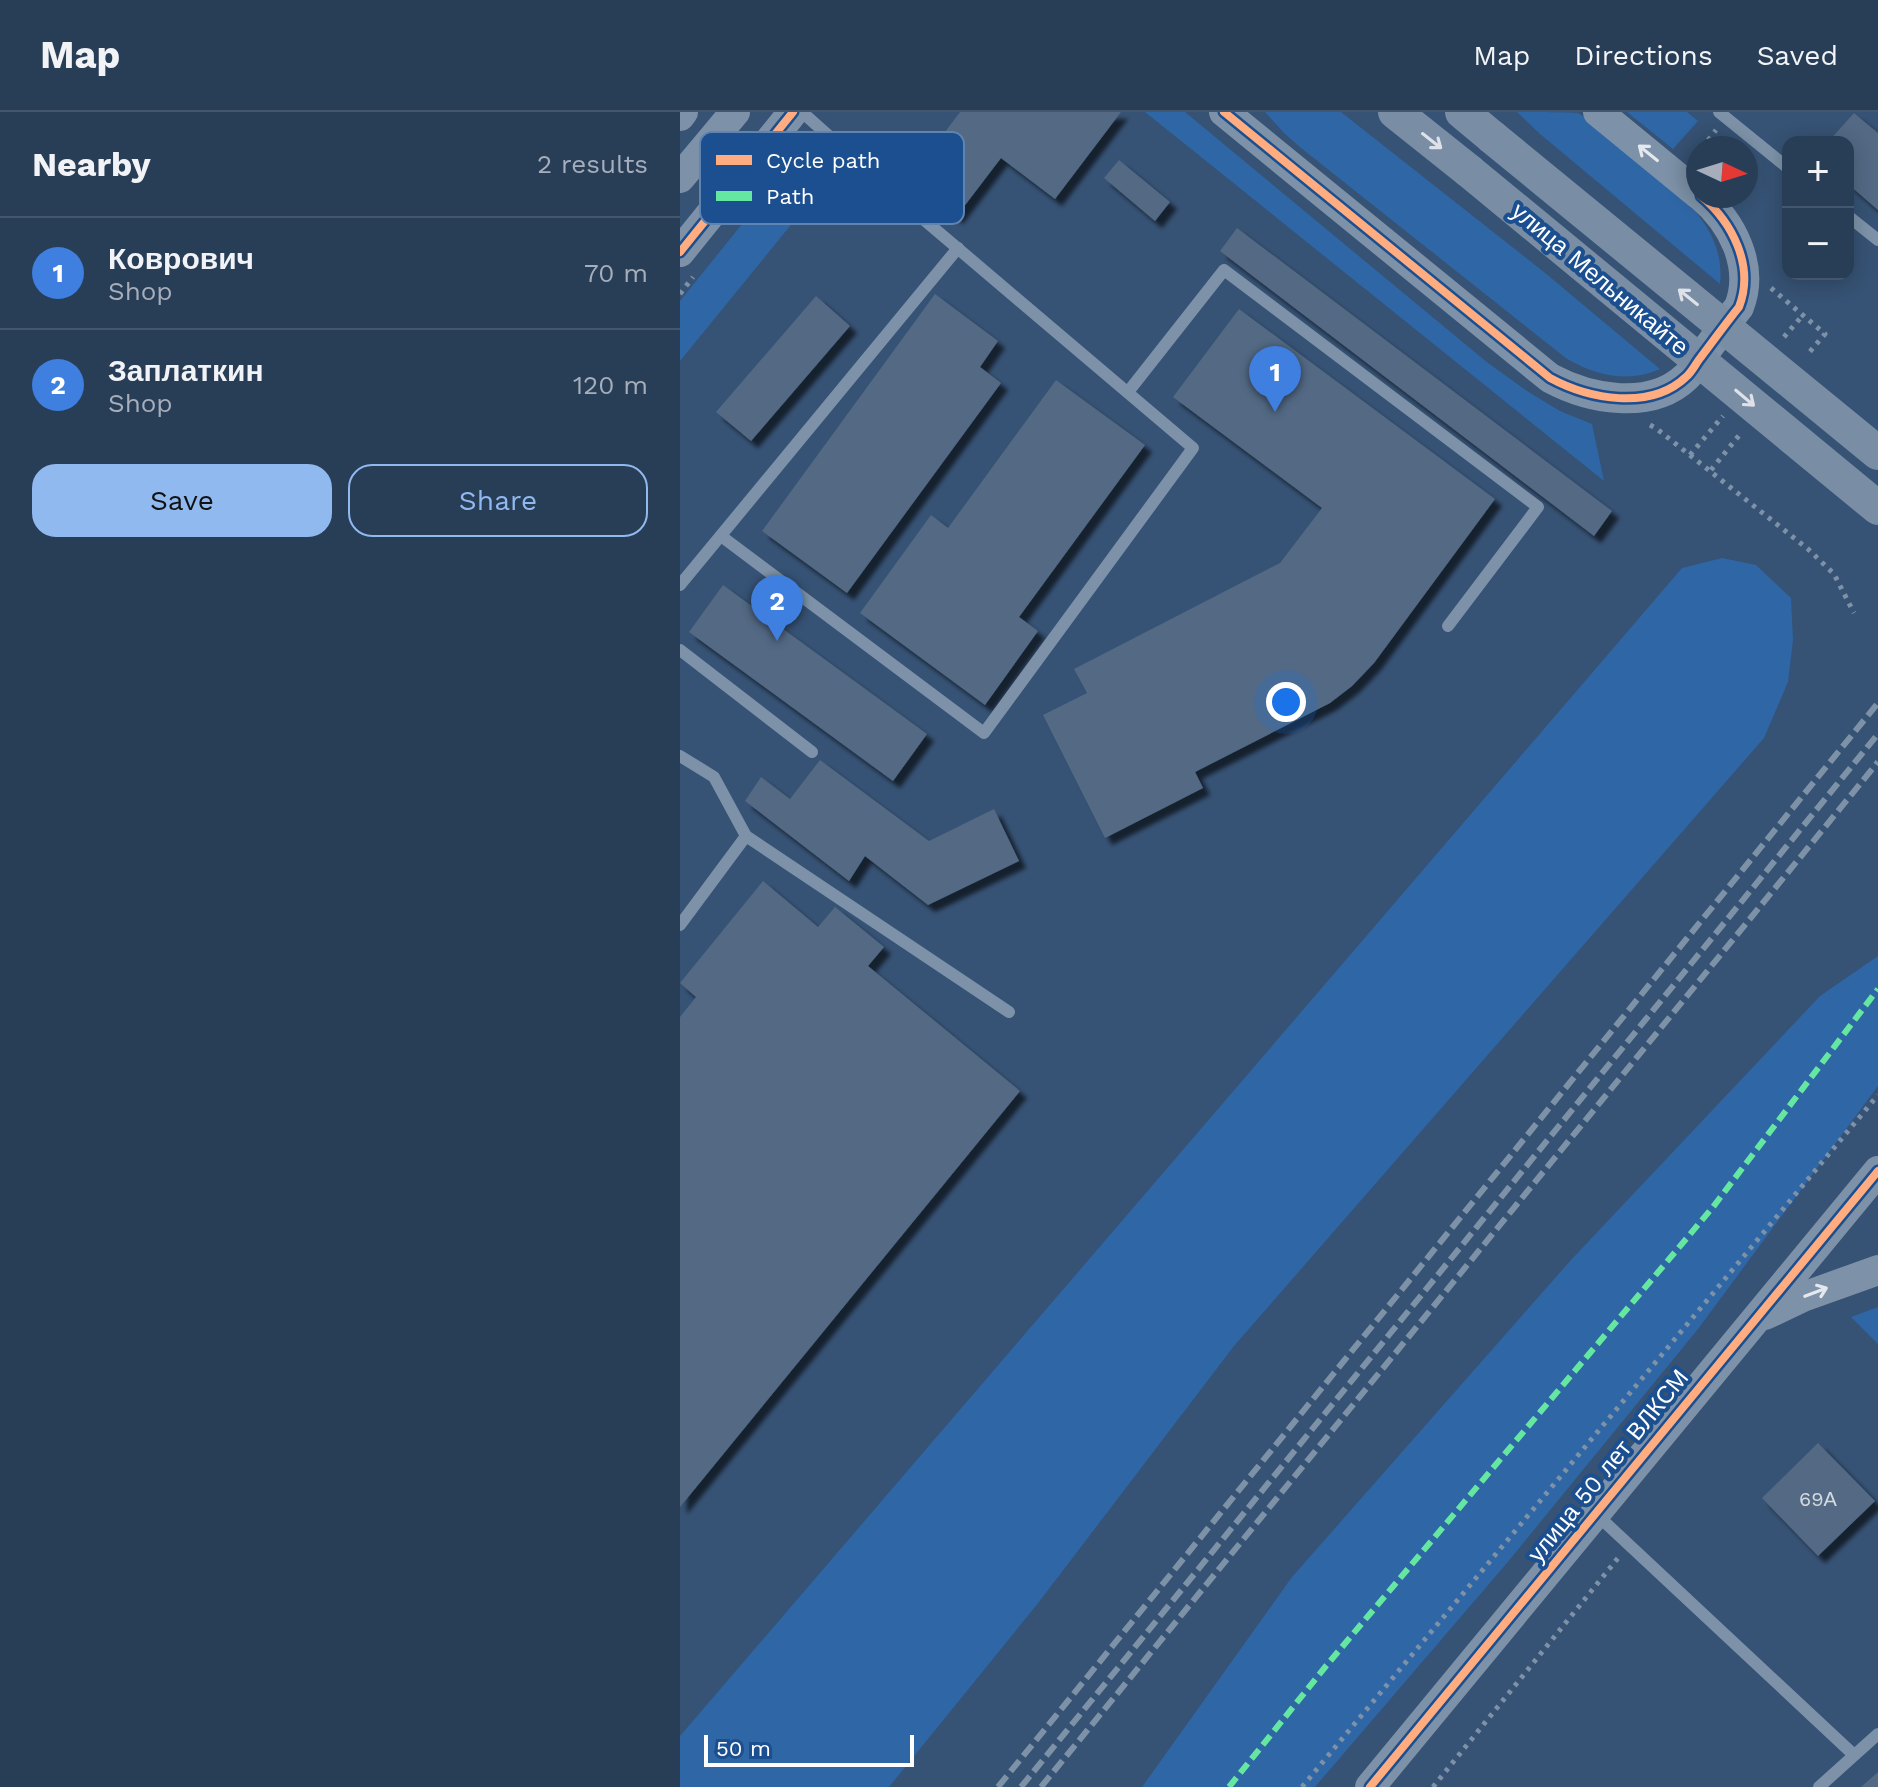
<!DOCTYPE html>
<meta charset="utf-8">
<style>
body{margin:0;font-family:"Work Sans",sans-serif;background:#30455d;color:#f1f3f6}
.controls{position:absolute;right:24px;top:24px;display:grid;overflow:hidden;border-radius:16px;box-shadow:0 4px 20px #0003}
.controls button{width:72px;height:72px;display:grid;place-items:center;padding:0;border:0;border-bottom:2px solid #44576d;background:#283e57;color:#f1f3f6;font:40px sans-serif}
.compass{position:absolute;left:1006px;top:24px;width:72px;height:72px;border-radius:50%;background:#283e57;box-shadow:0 4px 20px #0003;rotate:94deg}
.scale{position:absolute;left:24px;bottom:20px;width:210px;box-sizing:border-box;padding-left:8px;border:4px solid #fff;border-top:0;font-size:22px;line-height:28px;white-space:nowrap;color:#fff;-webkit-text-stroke:6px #1b4f8f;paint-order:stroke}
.you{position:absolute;left:606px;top:590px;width:28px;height:28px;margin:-20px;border:6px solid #fff;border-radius:50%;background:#1a73e8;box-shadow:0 0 0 12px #1a73e833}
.badge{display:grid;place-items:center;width:52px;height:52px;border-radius:50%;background:#90b9f0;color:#fff;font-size:26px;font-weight:700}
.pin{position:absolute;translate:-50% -66px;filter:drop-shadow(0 2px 4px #0008)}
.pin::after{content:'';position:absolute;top:42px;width:28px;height:24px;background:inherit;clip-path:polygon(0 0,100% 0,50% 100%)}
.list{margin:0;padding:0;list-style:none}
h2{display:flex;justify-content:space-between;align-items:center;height:104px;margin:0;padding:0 32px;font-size:34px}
h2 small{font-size:26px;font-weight:400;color:#a5aeba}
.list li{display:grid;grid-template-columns:52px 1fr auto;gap:24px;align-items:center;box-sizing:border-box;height:112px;padding:0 32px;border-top:2px solid #44576d}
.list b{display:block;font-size:30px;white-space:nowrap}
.list p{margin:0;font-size:26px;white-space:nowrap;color:#a5aeba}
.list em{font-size:26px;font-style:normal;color:#a5aeba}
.actions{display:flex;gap:16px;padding:24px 32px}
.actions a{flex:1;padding:18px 0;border:2px solid #90b9f0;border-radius:24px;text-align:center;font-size:28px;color:#90b9f0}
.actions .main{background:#90b9f0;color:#111}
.map{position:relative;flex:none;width:1198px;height:1675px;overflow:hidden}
header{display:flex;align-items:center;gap:48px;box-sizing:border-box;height:112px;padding:0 40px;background:#283e57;border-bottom:2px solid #44576d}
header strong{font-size:38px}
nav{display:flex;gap:44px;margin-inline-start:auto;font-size:28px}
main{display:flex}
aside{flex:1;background:#283e57}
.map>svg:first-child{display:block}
</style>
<header>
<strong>Map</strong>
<nav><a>Map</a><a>Directions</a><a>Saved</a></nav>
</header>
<main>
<aside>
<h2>Nearby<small>2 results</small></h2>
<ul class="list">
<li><span class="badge" style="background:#3f7fe0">1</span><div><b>Коврович</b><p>Shop</p></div><em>70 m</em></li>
<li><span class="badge" style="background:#3f7fe0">2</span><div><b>Заплаткин</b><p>Shop</p></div><em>120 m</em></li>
</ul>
<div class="actions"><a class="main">Save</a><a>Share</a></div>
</aside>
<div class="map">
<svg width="1198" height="1675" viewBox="0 0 1198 1675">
<defs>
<filter id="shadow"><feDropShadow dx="7" dy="7" stdDeviation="2" flood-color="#0009"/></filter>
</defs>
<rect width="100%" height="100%" fill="#365274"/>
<g fill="#2f66a5">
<path d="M465,0H505L808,251L847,279L880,299L912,312L924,369Z"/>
<path d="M585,0H661L864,160L980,257C948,271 917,264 887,247L621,36L604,21Z"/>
<path d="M837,0C849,0 889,0 898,1C911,8 929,26 941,35C986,70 1047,109 1040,172L860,22Z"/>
<path d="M947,0H1007L1018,9L993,37Z"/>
<path d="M125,44L138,49L143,62L141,76L0,249V189L112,50Z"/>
<path d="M1042,446L1076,453L1111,486L1113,528L1108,570L1084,626L554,1234L359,1490L209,1675H0V1624L1002,456Z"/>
<path d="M1198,844V974L1018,1217L827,1451L635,1675H462L612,1465L890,1149L1140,884Z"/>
<path d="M1198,1195V1232L1171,1205Z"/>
</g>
<g fill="#526984" filter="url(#shadow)">
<path d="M280,0H441L375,87L321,46L276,105L229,68Z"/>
<path d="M1174,1L1198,21V98L1168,72V30H1148Z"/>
<path d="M439,48L490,90L475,109L424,66Z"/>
<path d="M557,116L932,399L914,424L540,139Z"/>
<path d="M255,182L318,229L300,255L321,271L167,481L82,419Z"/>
<path d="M136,184L170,214L71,329L36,300Z"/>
<path d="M559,197L815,387L694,551L672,574L650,591L515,660L523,676L425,726L363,603L407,581L394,557L600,451L642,396L493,285Z"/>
<path d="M376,268L465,333L339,505L358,519L305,593L180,501L251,403L268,416Z"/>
<path d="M43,473L247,622L213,669L9,520Z"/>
<path d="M140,648L249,729L314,697L339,749L248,793L185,744L169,769L65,689L81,665L110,687Z"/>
<path d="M83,769L138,815L155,795L204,835L188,854L340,979L0,1395V905L16,885L0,871Z"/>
<path d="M1138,1331L1195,1389L1138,1444L1082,1386Z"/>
<path d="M1198,1660V1675H1181Z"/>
</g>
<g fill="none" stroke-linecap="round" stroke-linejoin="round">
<g stroke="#7d92a8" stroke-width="5" stroke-dasharray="4 6" stroke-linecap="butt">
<path d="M1022,36L1036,18"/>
<path d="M1091,176L1145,222L1127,243"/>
<path d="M0,182L13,165"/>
<path d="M1104,225L1122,204"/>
<path d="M970,313L977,317L1128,437L1154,462L1174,501"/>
<path d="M1010,343L1043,304"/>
<path d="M1031,358L1061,321"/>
<path d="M622,1675L1198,983"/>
<path d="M753,1675L938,1446"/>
</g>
<g stroke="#7d92a8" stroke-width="12">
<path d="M1039,0L1108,56"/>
<path d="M1168,104L1198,128"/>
<path d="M448,280L544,158L858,395L768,514"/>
<path d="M41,424L304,621L513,336L216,84L122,0"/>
<path d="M0,473L278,136"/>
<path d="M0,538L132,640"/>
<path d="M0,644L34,665L66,724"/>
<path d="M0,813L66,724L329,900"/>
<path d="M916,1402L1174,1643"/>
<path d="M1139,1675L1198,1622"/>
</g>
<g stroke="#7d92a8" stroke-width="30">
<path d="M544,0L870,266C909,287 970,299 1006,265C1012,260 1016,251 1021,245C1034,228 1046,211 1059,195C1075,154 1052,110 1021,84"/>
<path d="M918,0L1018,82"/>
<path d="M0,4L3,0"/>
<path d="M0,66L55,0"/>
<path d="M0,140L113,0"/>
<path d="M1085,1203L1123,1185L1198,1158"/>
<path d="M690,1675L1198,1059"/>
</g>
<g stroke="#798da4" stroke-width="34">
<path d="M715,0L789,59"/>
<path d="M782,0L812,25"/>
</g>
<g stroke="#7e92a7" stroke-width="6" stroke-dasharray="14 6" stroke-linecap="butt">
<path d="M318,1675L1198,591"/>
<path d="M341,1675L1198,622"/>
<path d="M361,1675L1198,650"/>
</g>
<g stroke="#798da4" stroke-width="34">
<path d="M812,25L1198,341"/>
<path d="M789,59L1198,396"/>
</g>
<path stroke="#66e7a1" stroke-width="6" stroke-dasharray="12 6" stroke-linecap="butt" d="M549,1675L646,1554L1033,1095L1198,877"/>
<defs>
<g id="cycleway">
<path d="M544,0L870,266C909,287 970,299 1006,265C1012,260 1016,251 1021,245C1034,228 1046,211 1059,195C1075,154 1052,110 1021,84"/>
<path d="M0,140L113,0"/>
<path d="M690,1675L1198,1059"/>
</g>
</defs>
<use href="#cycleway" stroke="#1b4f8f" stroke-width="13"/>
<use href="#cycleway" stroke="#ffac80" stroke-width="8"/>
</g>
<defs><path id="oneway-shaft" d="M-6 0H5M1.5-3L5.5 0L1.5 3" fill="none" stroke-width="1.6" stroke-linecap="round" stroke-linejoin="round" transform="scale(2)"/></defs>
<g stroke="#dee2e8">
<use href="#oneway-shaft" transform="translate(752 29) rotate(38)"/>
<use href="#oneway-shaft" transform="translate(1008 185) rotate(-141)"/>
<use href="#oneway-shaft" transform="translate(1065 286) rotate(40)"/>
</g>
<g stroke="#e5e9ee">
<use href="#oneway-shaft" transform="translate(968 41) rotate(-141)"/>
<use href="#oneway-shaft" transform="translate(1136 1180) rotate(-21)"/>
</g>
<g text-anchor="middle" stroke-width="8" stroke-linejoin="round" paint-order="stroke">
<g font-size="20" fill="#d4dae0">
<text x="1138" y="1394">69А</text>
</g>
<g font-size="24" fill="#fff" stroke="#1b4f8f">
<text transform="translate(920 167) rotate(40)" y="8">улица Мельникайте</text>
<text transform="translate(928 1354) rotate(-51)" y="8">улица 50 лет ВЛКСМ</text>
</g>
</g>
<rect x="20" y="20" width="264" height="92" rx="12" fill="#1b4f8f" stroke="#5f84b1" stroke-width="2"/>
<rect x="36" y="43" width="36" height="10" fill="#ffac80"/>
<rect x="36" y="79" width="36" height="10" fill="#66e7a1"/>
<g font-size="22" fill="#fff">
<text x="86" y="56">Cycle path</text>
<text x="86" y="92">Path</text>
</g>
</svg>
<div class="controls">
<button>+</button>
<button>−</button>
</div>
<svg class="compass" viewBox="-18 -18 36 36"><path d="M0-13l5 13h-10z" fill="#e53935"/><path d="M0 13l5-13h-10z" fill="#a5aeba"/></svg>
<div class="scale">50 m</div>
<div class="you"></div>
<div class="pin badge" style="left:595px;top:300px;background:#3f7fe0">1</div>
<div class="pin badge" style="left:97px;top:529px;background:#3f7fe0">2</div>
</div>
</main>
